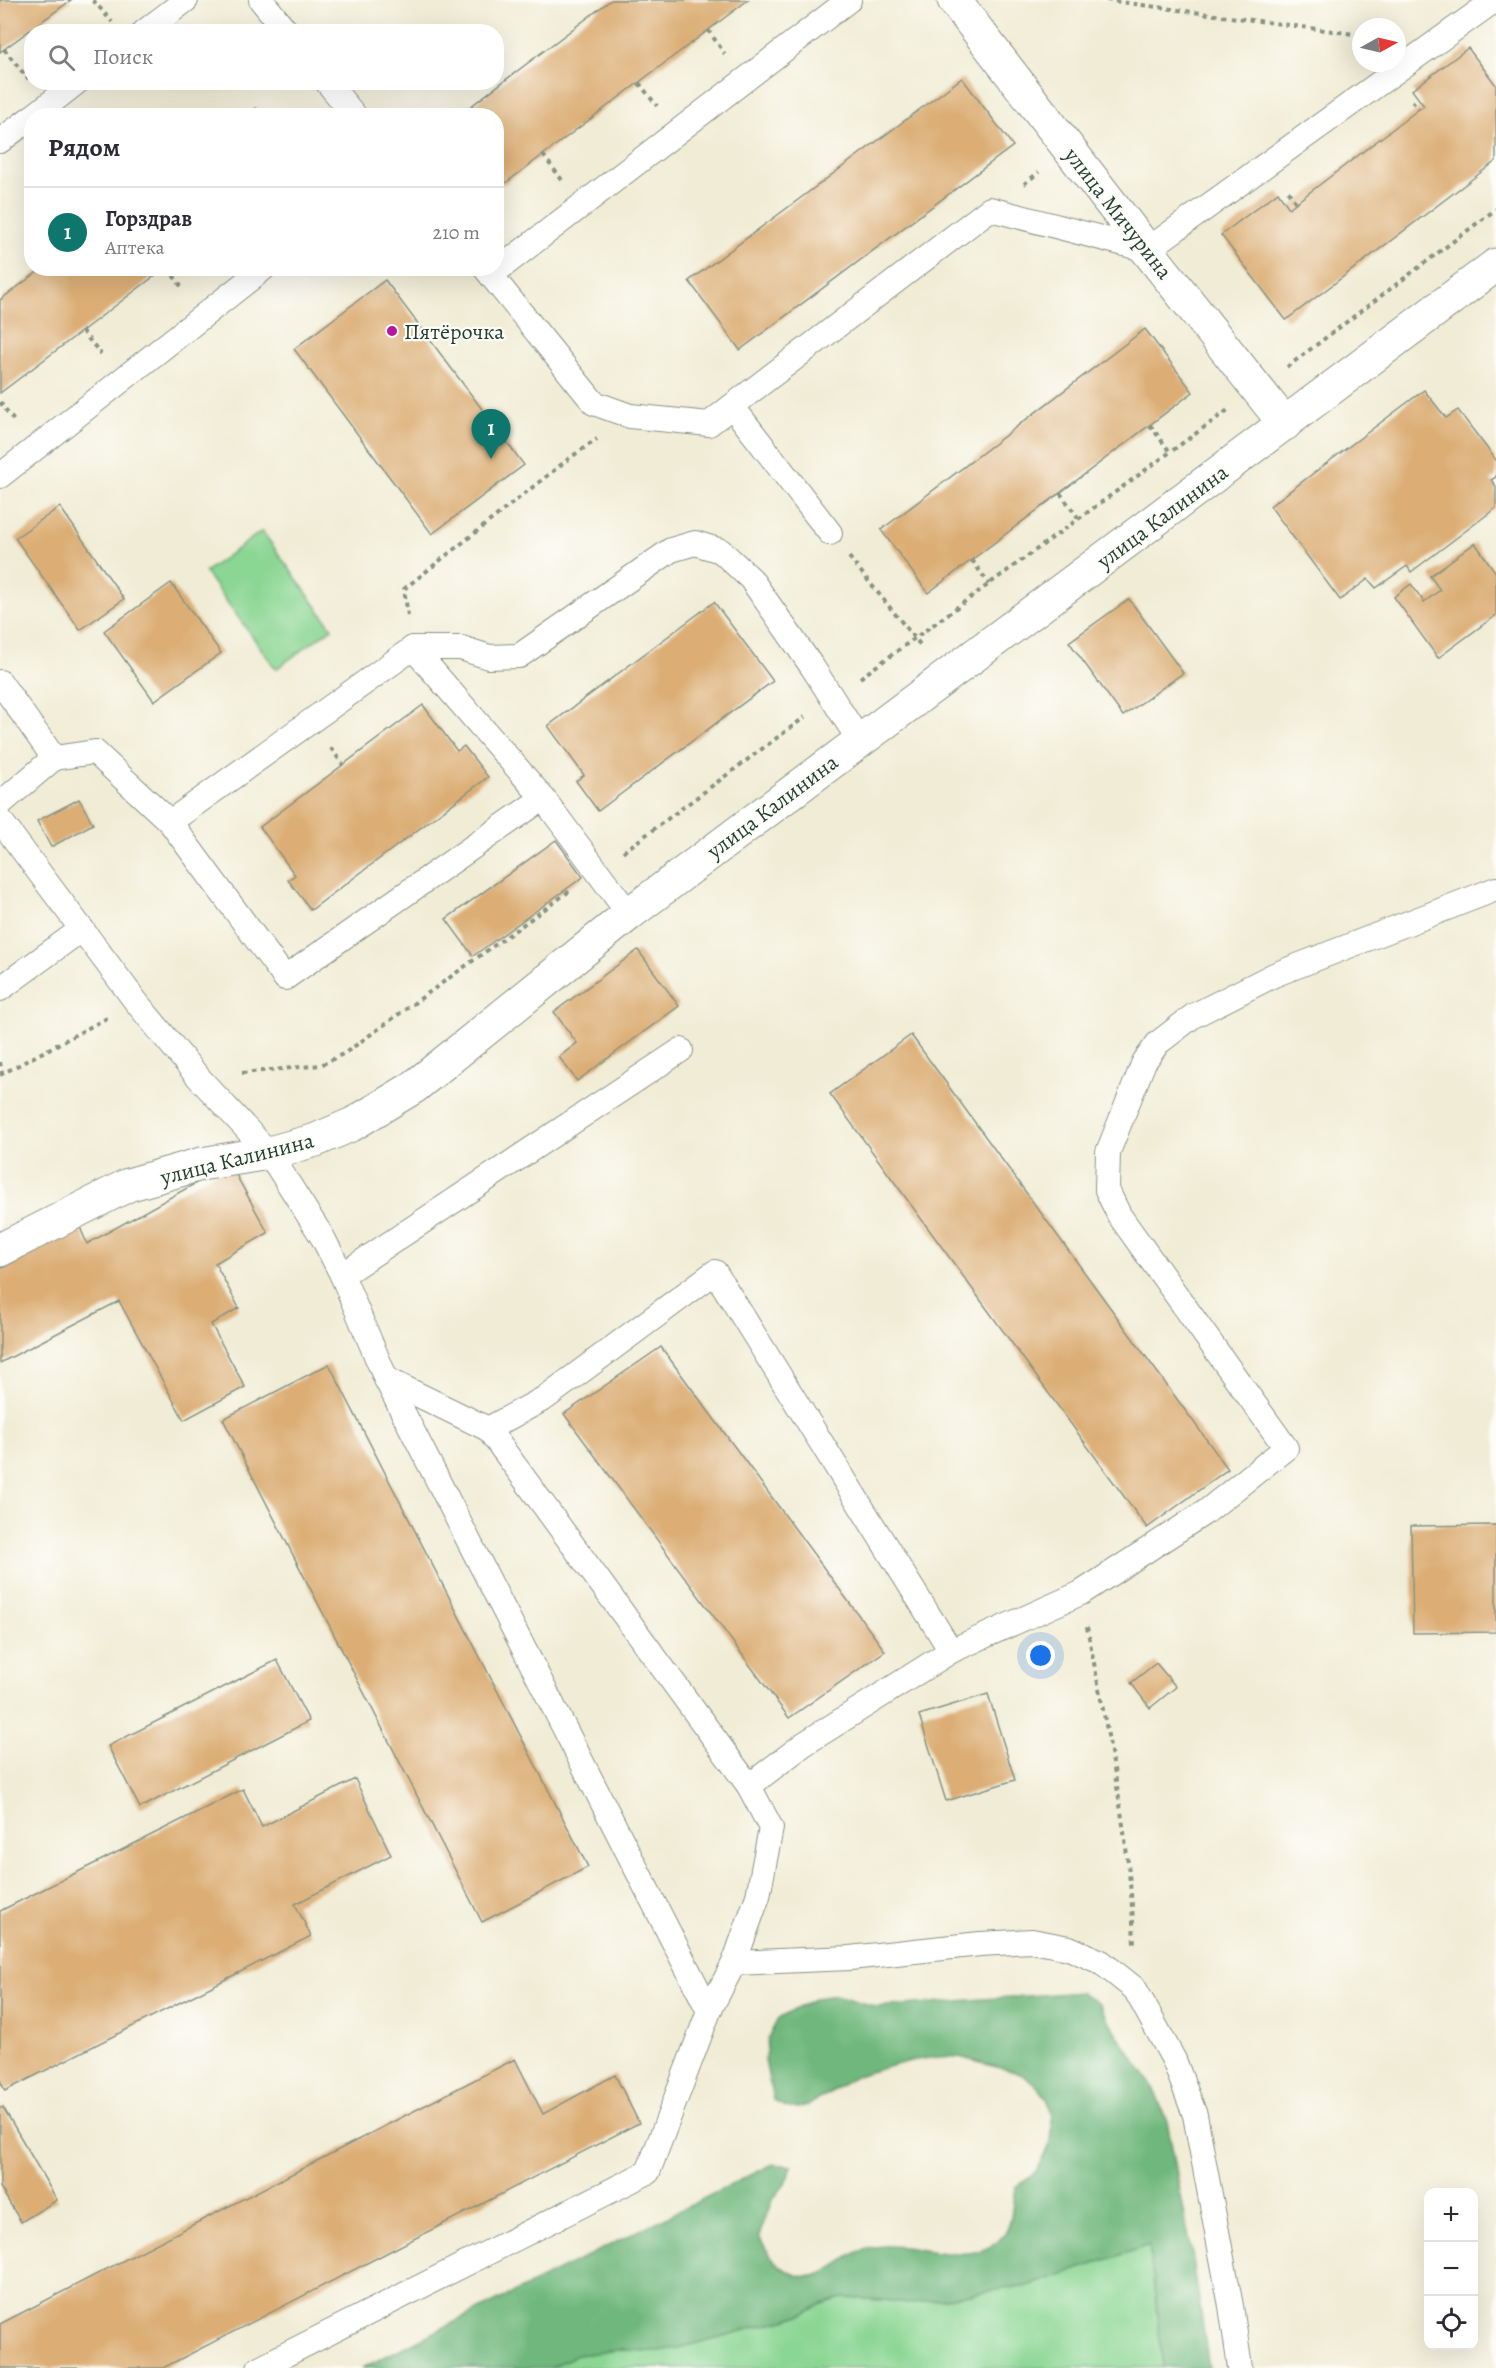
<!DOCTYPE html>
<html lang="ru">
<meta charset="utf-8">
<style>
body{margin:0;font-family:Alegreya,serif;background:#f2f2f3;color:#2b2b33}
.controls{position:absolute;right:18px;bottom:18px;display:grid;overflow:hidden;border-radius:12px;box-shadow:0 6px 24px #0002}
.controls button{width:54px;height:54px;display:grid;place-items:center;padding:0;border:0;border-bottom:2px solid #e1e1e2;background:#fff;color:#2b2b33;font:30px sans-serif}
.compass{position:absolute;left:1352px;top:18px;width:54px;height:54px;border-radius:50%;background:#fff;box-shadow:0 6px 24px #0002;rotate:82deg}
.you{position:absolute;left:1041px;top:1656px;width:21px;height:21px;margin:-15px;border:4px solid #fff;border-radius:50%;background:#1a73e8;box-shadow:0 0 0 9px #1a73e833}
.badge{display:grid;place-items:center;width:39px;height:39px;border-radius:50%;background:#0f766e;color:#fff;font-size:20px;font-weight:700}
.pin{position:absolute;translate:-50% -50px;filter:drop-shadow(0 2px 3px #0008)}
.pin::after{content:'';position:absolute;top:32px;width:21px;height:18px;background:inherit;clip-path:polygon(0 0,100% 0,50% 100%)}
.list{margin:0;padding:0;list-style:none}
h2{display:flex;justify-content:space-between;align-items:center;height:78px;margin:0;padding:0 24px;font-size:26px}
h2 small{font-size:20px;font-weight:400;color:#7c7c81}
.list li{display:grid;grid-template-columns:39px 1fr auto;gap:18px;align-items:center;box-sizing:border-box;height:90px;padding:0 24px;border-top:2px solid #e1e1e2}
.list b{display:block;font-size:22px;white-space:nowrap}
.list p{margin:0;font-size:20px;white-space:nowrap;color:#7c7c81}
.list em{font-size:20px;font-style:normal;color:#7c7c81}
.icon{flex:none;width:33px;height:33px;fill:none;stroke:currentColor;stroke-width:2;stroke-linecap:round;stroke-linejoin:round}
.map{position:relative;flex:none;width:1496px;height:2368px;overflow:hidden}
.search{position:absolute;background:#fff;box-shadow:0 6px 24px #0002;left:24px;top:24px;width:480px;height:66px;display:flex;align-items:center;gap:15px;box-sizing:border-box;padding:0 21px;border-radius:24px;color:#7c7c81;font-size:22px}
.panel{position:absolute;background:#fff;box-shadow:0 6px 24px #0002;left:24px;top:108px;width:480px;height:168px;border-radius:24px}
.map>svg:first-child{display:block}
</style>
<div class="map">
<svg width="1496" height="2368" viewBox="0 0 1496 2368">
<rect width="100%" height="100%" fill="#fdfcf7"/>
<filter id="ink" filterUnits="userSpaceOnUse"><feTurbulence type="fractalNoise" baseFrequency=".0167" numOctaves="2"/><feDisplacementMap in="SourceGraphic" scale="12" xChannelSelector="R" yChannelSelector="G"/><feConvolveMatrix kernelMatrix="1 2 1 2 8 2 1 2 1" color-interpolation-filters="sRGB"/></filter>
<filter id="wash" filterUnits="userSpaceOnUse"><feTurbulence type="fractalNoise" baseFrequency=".008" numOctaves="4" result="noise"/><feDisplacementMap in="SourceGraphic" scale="24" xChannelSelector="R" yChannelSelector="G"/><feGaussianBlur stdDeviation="1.35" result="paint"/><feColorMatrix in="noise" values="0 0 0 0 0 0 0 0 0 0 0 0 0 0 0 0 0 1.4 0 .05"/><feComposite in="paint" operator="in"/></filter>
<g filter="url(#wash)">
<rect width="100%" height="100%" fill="#f1ecd5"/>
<g fill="#8ad693" stroke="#548a64" stroke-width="1.5">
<path d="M262,531L332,628L276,669L205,572Z"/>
<path d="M1150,2245L1163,2368H549L577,2355L618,2350L658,2351L678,2348L788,2319L806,2313L822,2304L842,2298L885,2300L907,2304L1034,2284Z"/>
</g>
<path fill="#6fb77d" stroke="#477a58" stroke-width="1.5" d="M1081,1992L1099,2004L1118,2036L1152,2085L1167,2121L1193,2259L1209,2368H1163L1149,2245L1034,2284L907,2304L885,2300L842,2298L822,2304L806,2313L788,2319L678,2348L658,2351L618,2350L577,2355L549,2368H362L773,2164L792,2166L785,2184L772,2200L759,2236C768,2254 779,2271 800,2276C820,2281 838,2263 854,2254C860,2250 869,2249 876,2247C910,2241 965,2268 997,2242C1013,2229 1012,2206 1015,2187C1035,2176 1041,2167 1049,2146C1054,2134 1053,2108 1046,2097C1030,2074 1015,2071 989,2065C978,2063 968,2058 958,2057C928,2054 891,2066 863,2074C844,2079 810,2112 790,2108C784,2107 778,2103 773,2100L765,2060L768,2038L778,2019L816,1998L836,1995L876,2007Z"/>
<g id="blocks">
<g fill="#dcae76">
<path d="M0,0H71L0,52Z"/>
<path d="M611,0H748L503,185L496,176V116H458Z"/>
<path d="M1468,48L1496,85V161L1286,320L1221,235L1278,192L1289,208L1419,109L1424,106L1412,90Z"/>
<path d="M962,78L1013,146L740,350L689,281Z"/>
<path d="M256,108L261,116H246Z"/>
<path d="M43,268H165L0,393V300Z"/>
<path d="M385,280L524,465L432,534L294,349Z"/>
<path d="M1145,329L1193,392L928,593L881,530Z"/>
<path d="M1424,390L1446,418L1458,410L1496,460V477L1491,480L1496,486V508L1411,572L1407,566L1376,588L1368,579L1340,600L1270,506Z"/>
<path d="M60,507L124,599L80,630L15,538Z"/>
<path d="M1475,543L1496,573V615L1438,658L1394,597L1411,584L1424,602L1440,590L1430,576Z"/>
<path d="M171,583L221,653L154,701L104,631Z"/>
<path d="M1129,599L1183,673L1123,716L1069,642Z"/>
<path d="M714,602L773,681L598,811L576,781L584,775L548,726Z"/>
<path d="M423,705L457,751L464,746L488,777L311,910L288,880L295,875L260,827Z"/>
<path d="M79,799L93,824L51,847L37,821Z"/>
<path d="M556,840L583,877L473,956L446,919Z"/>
<path d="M638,950L679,1006L577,1081L559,1057L577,1043L554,1012Z"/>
<path d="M911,1035L1228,1469L1147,1528L830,1094Z"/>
<path d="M230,1164L268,1233L215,1263L239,1308L211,1324L245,1387L184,1420L119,1301L0,1363V1269L80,1227L87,1244Z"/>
<path d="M661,1347L885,1651L789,1718L564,1414Z"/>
<path d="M329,1364L588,1867L482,1922L223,1419Z"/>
<path d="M1496,1525V1632L1413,1633L1411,1526Z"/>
<path d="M277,1660L309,1721L140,1808L108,1746Z"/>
<path d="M1156,1663L1176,1687L1150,1708L1131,1683Z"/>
<path d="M988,1694L1015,1780L946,1801L919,1715Z"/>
<path d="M355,1779L391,1855L295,1904L311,1936L5,2091L0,2080V1911L243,1789L262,1827Z"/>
<path d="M515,2059L543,2114L615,2075L639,2123L163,2368H0V2324Z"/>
<path d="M3,2107L57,2200L21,2222L0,2187V2109Z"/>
</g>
</g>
</g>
<g filter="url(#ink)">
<use href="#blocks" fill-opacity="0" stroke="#889484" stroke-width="1.5"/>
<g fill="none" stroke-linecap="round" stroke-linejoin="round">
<defs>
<g id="lane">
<path d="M261,0L287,32"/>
<path d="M144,32L186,0"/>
<path d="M327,82L355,116"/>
<path d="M34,116L77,82"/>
<path d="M0,141L32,117"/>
<path d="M485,268L594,403L630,416L709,424L732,406"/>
<path d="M491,275L849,0"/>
<path d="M0,476L264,268"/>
<path d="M830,533L732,406L990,209L1147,250L1495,0"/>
<path d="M413,648H461L489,657L519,656L671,550L695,543L721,551L751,579L813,668L859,740"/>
<path d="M0,682L54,758"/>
<path d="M543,798L285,978L170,822L413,648L543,798L629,914"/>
<path d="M0,804L54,758L95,752L170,822"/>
<path d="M0,820L137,1003L199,1078L269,1153L323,1238L342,1275L386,1379L709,2011L648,2172L259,2368"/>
<path d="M0,989L82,929"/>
<path d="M342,1275L681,1050"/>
<path d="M386,1379L488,1429L545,1398L715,1272L951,1651L804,1744L749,1786L488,1429"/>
<path d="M951,1651L1081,1593L1207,1511L1286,1448L1119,1215L1107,1190L1108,1152L1144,1062L1158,1043L1193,1016L1274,975L1496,889"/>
<path d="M734,1963L850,1958L980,1944L1032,1941L1069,1948L1101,1962L1135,1989L1174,2060L1195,2115L1231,2306L1240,2368"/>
<path d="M709,2011L734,1963L758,1896L771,1828L749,1786"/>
</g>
<g id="street">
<path d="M954,0L1147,250L1285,424"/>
<path d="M0,1250L128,1185L201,1164L269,1153L316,1140L353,1124L414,1087L629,914L1496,265"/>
</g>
</defs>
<use href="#lane" stroke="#889484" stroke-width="26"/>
<use href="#street" stroke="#889484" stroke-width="35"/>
<g stroke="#889484" stroke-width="4" stroke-dasharray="4.5 4.5" stroke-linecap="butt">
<path d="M93,0L112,22"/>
<path d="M1106,0L1361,35"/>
<path d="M708,30L725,54"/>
<path d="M4,49L28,79"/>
<path d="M639,83L657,106"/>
<path d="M1412,101L1419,109"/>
<path d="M543,155L562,180"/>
<path d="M1024,184L1039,172"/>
<path d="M1288,191L1296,203"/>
<path d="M168,268L183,289"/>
<path d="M82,331L101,354"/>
<path d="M1287,367L1496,209"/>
<path d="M0,402L14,421"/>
<path d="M1150,425L1170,452"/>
<path d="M1060,493L1079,519"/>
<path d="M849,557L922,647"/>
<path d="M972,560L989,584"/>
<path d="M408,616L404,589L567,460L597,439"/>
<path d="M860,678L1228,410"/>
<path d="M331,748L343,765"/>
<path d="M623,852L805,717"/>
<path d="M0,1062L2,1073"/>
<path d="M242,1073L321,1065L345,1053L571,890"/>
<path d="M0,1075L107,1018"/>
<path d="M1087,1627C1107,1732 1131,1839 1134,1946"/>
</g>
<use href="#lane" stroke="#fff" stroke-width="24"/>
<use href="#street" stroke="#fff" stroke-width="33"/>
</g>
</g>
<circle fill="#b5179e" stroke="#fdfcf7" stroke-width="2" cx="392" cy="331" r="6"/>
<g text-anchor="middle" stroke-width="4.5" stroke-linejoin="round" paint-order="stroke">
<g font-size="22" fill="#1f3d34" stroke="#fdfcf7">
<text transform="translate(1119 213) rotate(52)" y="8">улица Мичурина</text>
<text transform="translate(1162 516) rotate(-37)" y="8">улица Калинина</text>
<text transform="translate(772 806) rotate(-37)" y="8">улица Калинина</text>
<text transform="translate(237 1158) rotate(-14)" y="8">улица Калинина</text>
</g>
<g font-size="22" fill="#1f3d34" stroke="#fdfcf7" text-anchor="start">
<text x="404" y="339">Пятёрочка</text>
</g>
</g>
</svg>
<div class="controls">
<button>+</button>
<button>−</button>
<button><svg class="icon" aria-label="locate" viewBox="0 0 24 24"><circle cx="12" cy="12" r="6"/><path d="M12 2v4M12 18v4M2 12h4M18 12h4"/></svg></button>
</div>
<svg class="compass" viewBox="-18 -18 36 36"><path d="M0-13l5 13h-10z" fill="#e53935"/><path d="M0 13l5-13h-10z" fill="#7c7c81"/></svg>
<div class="you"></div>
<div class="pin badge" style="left:491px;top:459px">1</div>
<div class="search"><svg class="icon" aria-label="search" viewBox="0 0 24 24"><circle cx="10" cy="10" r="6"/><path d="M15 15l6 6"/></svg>Поиск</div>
<section class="panel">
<h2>Рядом<small></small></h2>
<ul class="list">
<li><span class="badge">1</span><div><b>Горздрав</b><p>Аптека</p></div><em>210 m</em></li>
</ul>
</section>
</div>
